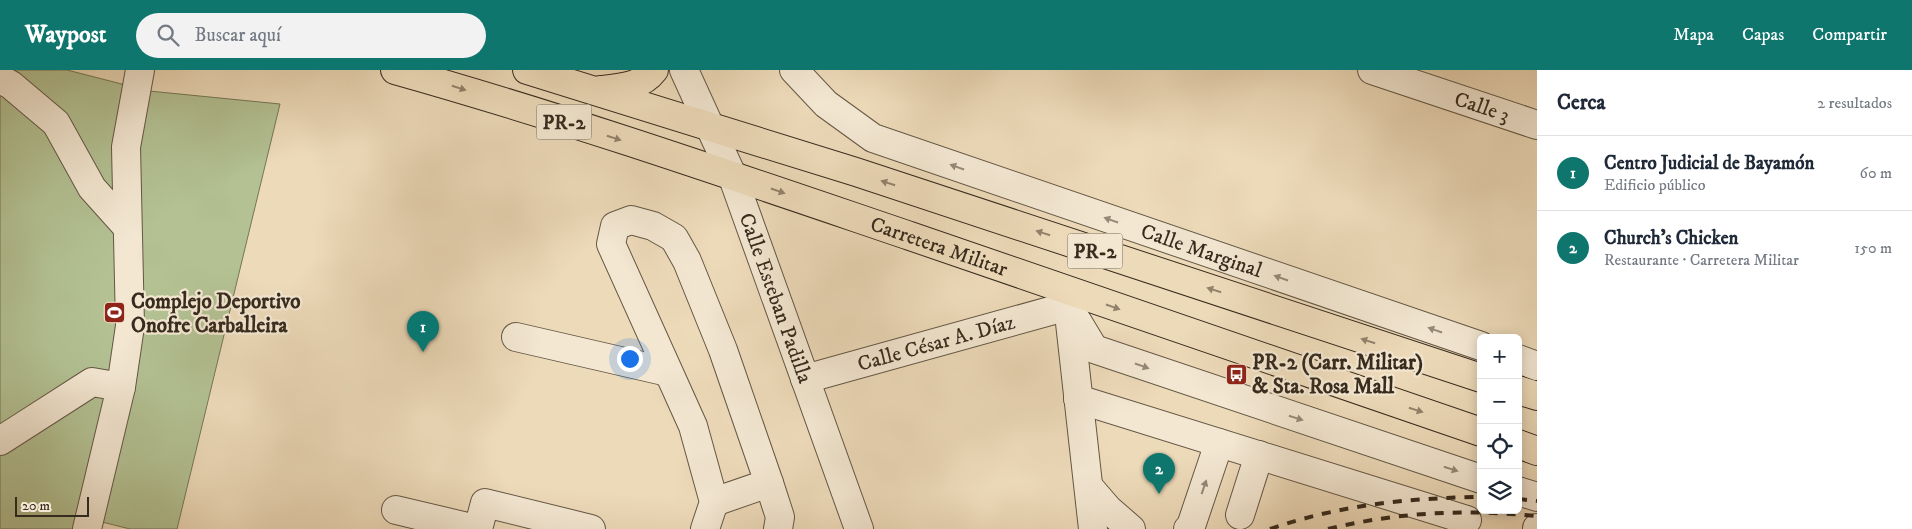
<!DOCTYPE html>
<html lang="es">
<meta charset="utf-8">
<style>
body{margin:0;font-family:"IM FELL DW Pica",serif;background:#f2f2f3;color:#1f2937}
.controls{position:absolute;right:15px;bottom:15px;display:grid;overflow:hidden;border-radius:8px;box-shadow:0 2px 12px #0003}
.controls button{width:45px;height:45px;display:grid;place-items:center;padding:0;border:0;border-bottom:1px solid #e0e1e3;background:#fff;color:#1f2937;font:25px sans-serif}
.scale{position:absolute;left:15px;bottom:12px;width:74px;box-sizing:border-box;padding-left:5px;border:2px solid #372b1e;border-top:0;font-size:14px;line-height:18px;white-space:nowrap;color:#372b1e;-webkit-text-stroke:4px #f3e7d2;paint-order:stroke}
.you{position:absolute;left:629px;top:288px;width:18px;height:18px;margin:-12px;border:4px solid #fff;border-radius:50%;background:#1a73e8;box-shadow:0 0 0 8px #1a73e833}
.badge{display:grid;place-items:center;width:32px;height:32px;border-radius:50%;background:#0f766e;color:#fff;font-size:16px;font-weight:700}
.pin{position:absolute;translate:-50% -41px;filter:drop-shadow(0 1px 2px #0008)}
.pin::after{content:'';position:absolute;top:26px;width:18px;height:15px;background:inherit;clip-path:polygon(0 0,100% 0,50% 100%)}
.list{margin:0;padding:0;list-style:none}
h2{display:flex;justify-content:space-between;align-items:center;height:65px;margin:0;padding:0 20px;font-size:21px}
h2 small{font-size:16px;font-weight:400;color:#747a83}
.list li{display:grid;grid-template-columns:32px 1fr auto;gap:15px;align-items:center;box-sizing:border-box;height:75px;padding:0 20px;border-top:1px solid #e0e1e3}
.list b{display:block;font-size:19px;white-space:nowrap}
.list p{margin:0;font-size:16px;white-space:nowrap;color:#747a83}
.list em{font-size:16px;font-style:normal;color:#747a83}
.icon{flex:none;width:28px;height:28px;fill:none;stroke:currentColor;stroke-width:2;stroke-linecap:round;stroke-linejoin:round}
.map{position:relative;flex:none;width:1537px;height:459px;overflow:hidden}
header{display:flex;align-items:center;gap:30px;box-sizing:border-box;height:70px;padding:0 25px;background:#0f766e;color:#fff}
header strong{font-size:24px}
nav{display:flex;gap:28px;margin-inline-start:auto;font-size:18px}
.search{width:350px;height:45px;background:#f2f2f3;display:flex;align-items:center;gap:12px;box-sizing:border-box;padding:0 18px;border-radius:28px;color:#747a83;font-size:19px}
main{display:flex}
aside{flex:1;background:#fff}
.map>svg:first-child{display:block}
</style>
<header>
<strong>Waypost</strong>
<div class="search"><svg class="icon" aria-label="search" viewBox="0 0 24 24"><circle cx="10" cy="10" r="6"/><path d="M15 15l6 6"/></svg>Buscar aquí</div>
<nav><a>Mapa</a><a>Capas</a><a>Compartir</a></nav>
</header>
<main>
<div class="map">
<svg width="1537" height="459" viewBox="0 0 1537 459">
<rect width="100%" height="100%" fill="#eddab9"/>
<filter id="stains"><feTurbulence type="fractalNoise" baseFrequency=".004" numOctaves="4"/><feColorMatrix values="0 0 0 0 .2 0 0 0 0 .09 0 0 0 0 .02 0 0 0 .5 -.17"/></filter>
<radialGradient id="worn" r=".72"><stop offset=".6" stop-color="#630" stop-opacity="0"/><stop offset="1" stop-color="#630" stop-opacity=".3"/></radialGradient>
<path fill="#b3c193" stroke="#757658" d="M0,0H67L149,21L280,34L177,459H130L102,452L100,459H0Z"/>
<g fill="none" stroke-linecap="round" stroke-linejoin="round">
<defs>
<g id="minor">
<path id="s1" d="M684,0L732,105L859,459"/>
<path id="s2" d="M794,0L826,34L873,68L1481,276"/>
<path id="s3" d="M1372,0L1537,55"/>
<path d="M0,9L11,15L56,53L92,118L127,157"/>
<path d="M1068,236L1094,279L1481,409"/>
<path d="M1069,244L1093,459"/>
<path d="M516,267L668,302"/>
<path d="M1518,289L1537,296"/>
<path id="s4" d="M805,309L1068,236"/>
<path d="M1078,329L1467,450"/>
<path d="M0,371L92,312L121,317"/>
<path d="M1089,417L1108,439L1131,459"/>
<path d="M1518,421L1537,427"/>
<path d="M714,432L769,413"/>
<path d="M396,440L476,459"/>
<path d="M1240,445L1259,385"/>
<path d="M87,459L121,317L130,256L126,77L140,0"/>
<path d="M478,459L485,433L591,459"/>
<path d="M705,459L714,432L693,356L611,174L615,156L631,150L653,156L674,168L687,191L723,280L769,413L780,447L778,459"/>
<path d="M1188,459H1190L1219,373"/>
<path d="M1537,459V458"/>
</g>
<g id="major">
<path id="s5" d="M395,0C569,49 739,108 910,166C1100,232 1290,298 1481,362"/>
<path d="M527,0L856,102L1481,308"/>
<path d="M601,20C620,18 641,17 654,0"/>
<path d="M1518,320L1537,326"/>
<path d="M1518,374L1537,381"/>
</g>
</defs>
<use href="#minor" stroke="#645745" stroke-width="30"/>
<use href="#major" stroke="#372b1e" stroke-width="30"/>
<use href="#minor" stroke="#f3e7d2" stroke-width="28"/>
<use href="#major" stroke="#eddab9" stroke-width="28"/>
<g stroke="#372b1e" stroke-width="4" stroke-dasharray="9 9" stroke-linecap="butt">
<path d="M1518,429L1537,431"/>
<path d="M1270,459C1340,435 1407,428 1481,427"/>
<path d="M1328,459C1399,442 1464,439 1537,446"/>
</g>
</g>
<defs><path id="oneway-solid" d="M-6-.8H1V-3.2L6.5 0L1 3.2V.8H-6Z" transform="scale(1.25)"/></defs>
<g fill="#92826c">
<use href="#oneway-solid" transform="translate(459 18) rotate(18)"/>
<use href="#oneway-solid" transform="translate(614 68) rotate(18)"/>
<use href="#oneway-solid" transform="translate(888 113) rotate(-162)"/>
<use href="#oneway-solid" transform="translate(778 121) rotate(19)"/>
<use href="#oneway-solid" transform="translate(1043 163) rotate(-162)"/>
<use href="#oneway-solid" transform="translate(1214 220) rotate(-162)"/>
<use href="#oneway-solid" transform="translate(1113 237) rotate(19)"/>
<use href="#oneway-solid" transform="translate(1368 271) rotate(-162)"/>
<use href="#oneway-solid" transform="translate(1416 340) rotate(18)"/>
</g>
<g fill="#958978">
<use href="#oneway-solid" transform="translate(957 97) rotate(-161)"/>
<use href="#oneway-solid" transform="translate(1111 150) rotate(-161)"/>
<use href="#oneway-solid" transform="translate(1281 208) rotate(-161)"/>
<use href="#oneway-solid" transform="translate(1435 260) rotate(-161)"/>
<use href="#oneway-solid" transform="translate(1142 296) rotate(19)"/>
<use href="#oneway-solid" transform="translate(1296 348) rotate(18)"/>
<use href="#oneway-solid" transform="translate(1451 399) rotate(18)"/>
<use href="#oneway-solid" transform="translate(1204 417) rotate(-71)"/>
</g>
<defs>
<symbol id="stadium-square" viewBox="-11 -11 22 22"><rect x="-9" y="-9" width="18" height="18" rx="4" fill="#8f2418" stroke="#f3e7d2"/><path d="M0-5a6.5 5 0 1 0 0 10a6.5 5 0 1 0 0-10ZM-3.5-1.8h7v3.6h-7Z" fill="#fff"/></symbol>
<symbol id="bus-square" viewBox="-11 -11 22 22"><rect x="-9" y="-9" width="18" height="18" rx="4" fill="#8f2418" stroke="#f3e7d2"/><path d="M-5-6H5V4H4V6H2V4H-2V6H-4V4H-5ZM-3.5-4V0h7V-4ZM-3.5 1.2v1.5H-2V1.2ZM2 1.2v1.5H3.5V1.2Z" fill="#fff"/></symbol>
</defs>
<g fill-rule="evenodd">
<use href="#stadium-square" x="102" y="230" width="25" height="25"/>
<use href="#bus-square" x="1224" y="292" width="25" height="25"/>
</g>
<g text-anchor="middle" stroke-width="4.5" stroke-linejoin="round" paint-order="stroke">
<g fill="#f3e7d2" stroke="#6f6354" stroke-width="1">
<rect x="536.5" y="34.5" width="55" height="35" rx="4"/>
<rect x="1067.5" y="163.5" width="55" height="35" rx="4"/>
</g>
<g font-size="20" font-weight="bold" fill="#372b1e">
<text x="564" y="59">PR-2</text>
<text x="1095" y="188">PR-2</text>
</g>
<g font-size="21" fill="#372b1e" stroke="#f3e7d2">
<text dy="7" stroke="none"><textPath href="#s3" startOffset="116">Calle 3</textPath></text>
<text dy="7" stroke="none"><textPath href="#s5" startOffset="572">Carretera Militar</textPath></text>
<text dy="7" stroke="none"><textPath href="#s2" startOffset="452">Calle Marginal</textPath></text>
<text dy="7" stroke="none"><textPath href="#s1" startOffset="246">Calle Esteban Padilla</textPath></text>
<text dy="7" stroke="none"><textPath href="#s4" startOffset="136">Calle César A. Díaz</textPath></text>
</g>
<g font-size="21" font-weight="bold" fill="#372b1e" stroke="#f3e7d2" text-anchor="start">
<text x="131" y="238">Complejo Deportivo<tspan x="131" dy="24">Onofre Carballeira</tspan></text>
<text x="1252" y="299">PR-2 (Carr. Militar)<tspan x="1252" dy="24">&amp; Sta. Rosa Mall</tspan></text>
</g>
</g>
<rect width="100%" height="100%" filter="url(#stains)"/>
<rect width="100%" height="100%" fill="url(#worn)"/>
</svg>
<div class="controls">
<button>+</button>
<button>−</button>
<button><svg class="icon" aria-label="locate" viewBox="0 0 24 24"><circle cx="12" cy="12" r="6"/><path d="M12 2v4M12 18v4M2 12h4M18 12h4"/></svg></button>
<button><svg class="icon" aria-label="layers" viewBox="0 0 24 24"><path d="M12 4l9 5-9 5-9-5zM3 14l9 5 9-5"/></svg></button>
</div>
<div class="scale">20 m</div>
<div class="you"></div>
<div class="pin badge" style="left:423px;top:282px">1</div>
<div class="pin badge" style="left:1159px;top:424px">2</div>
</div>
<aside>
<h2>Cerca<small>2 resultados</small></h2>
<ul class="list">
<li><span class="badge">1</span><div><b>Centro Judicial de Bayamón</b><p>Edificio público</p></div><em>60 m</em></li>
<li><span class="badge">2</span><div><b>Church's Chicken</b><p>Restaurante · Carretera Militar</p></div><em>150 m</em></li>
</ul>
</aside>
</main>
